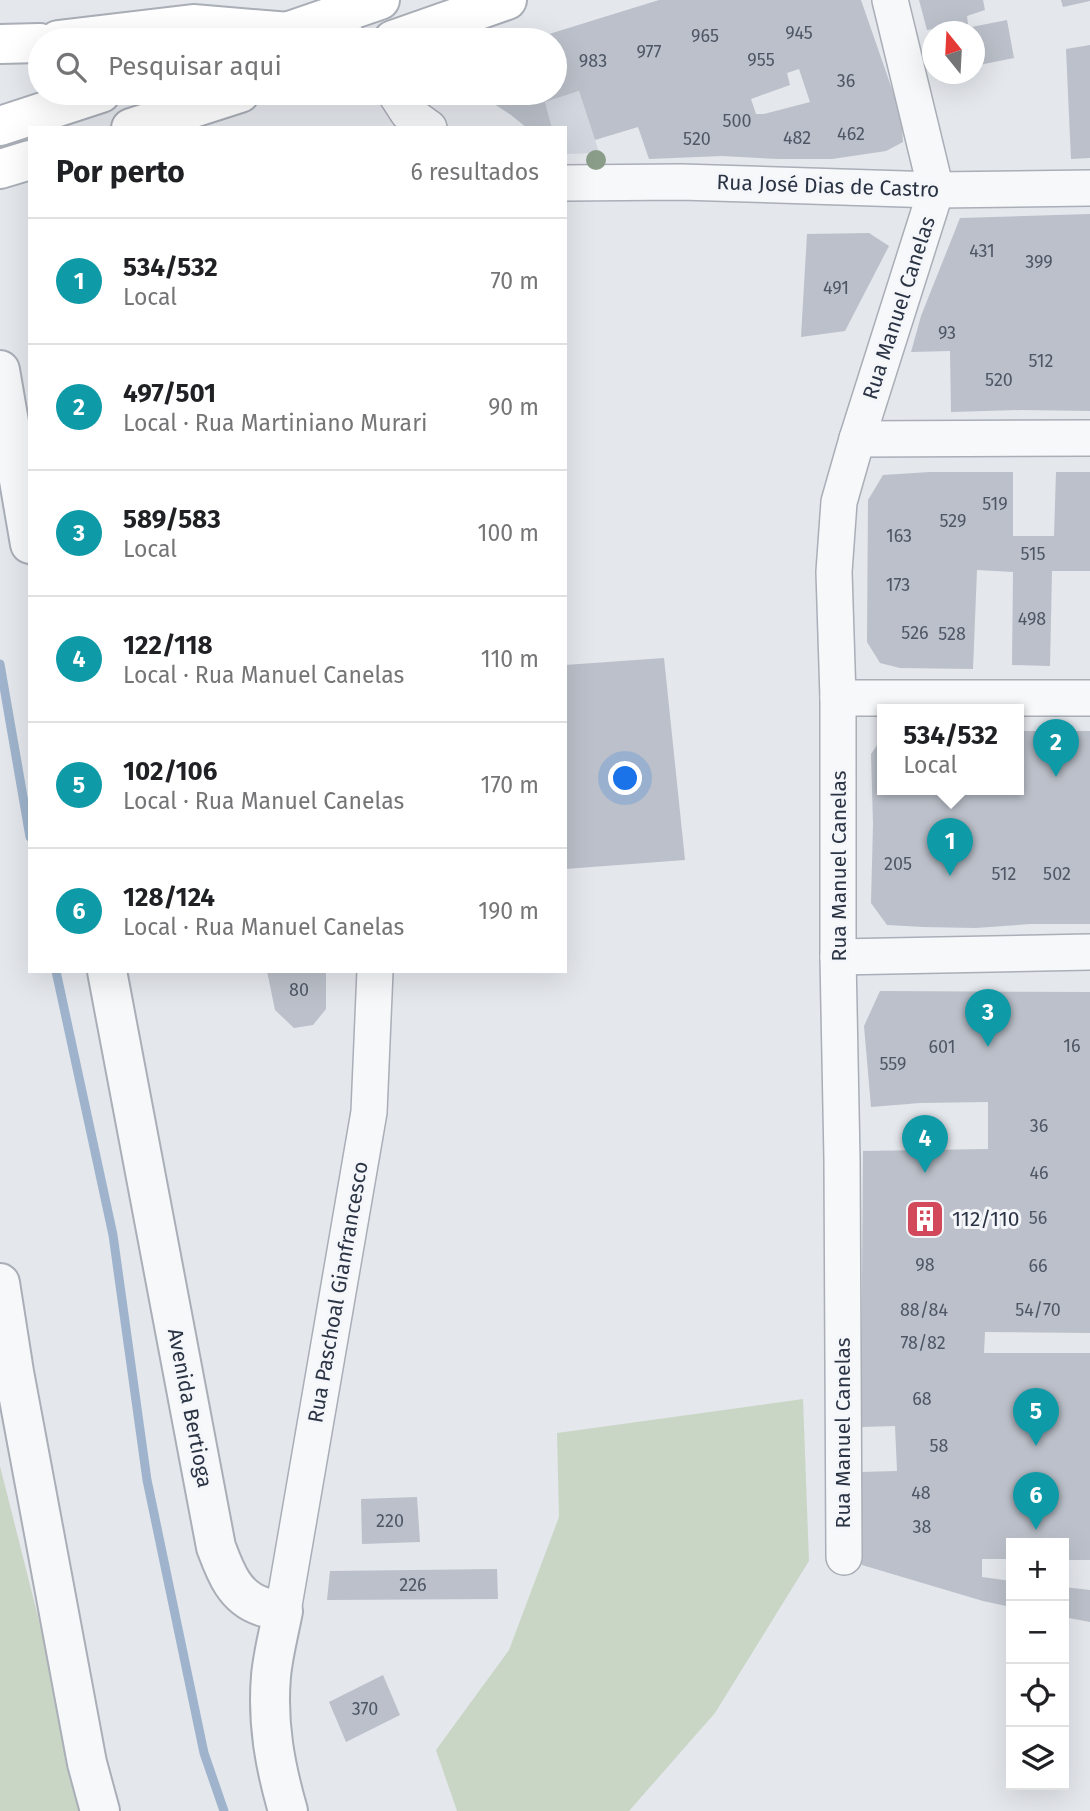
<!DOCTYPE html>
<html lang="pt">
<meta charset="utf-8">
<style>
body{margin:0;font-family:"Fira Sans",sans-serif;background:#f2f2f2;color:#202124}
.controls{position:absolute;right:21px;bottom:21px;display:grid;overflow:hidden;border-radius:0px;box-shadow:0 7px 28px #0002}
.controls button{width:63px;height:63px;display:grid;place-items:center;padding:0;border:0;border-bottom:2px solid #e0e0e0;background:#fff;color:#202124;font:35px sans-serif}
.compass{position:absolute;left:922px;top:21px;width:63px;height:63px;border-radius:50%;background:#fff;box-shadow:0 7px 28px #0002;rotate:342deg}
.you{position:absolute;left:626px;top:779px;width:24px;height:24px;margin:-18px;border:5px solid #fff;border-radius:50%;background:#1a73e8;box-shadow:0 0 0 10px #1a73e833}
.badge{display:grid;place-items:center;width:46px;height:46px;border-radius:50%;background:#7c3aed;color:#fff;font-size:23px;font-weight:700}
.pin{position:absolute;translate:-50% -58px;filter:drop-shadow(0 2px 4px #0008)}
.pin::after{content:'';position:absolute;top:37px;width:24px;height:21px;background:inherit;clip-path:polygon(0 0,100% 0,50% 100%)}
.popup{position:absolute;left:877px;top:704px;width:147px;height:91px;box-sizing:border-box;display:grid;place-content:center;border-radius:0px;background:#fff;filter:drop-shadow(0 2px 5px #0005);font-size:23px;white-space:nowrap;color:#757577}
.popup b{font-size:26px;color:#202124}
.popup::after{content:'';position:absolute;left:50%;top:100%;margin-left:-14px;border:14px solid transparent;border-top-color:#fff}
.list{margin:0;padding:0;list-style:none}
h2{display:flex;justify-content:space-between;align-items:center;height:91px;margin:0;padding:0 28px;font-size:30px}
h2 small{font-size:23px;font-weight:400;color:#757577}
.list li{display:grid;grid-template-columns:46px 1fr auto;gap:21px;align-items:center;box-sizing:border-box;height:126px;padding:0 28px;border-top:2px solid #e0e0e0}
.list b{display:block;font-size:26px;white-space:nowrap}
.list p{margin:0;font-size:23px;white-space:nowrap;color:#757577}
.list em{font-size:23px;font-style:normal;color:#757577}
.icon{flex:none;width:38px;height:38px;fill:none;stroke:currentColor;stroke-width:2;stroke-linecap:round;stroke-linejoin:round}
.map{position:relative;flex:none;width:1090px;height:1811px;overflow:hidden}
.search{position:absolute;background:#fff;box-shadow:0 7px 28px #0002;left:28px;top:28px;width:539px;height:77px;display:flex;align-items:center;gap:18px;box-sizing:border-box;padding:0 24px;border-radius:38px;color:#757577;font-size:26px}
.panel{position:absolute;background:#fff;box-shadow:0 7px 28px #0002;left:28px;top:126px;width:539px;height:847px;border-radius:0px}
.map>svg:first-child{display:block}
</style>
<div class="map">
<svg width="1090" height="1811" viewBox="0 0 1090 1811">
<rect width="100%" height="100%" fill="#e4e7ec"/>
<path fill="#d2d6de" d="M579,91L595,140L599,153L565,154V128H552L545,102Z"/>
<g fill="#c9d6c5">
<path d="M803,1399L809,1561L715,1713L629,1811H457L436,1750L509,1650L559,1517L557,1433Z"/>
<path d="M0,1466L87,1811H0Z"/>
</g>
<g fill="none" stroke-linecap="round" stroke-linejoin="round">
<g stroke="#9fb4cc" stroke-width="9">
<path d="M0,664L30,837"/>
<path d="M56,971L113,1235L147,1480L204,1753L224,1811"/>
</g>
</g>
<g fill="#bbc0ca" fill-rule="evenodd">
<path d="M659,0H861L901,115L903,142L886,151L832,159H778L722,156L649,159L638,127L595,140L579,91L545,102L552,128H527L511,115L477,93H555V40L533,39ZM799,69L810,102L764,114H756L751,99L790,85L787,73Z"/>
<path d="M919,0H983L985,10L967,16L968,24L927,30Z"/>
<path d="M1061,0H1090V1L1063,7Z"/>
<path d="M1007,20L1014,58L974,66V32L956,30Z"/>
<path d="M1090,45V158L1071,159L1066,49Z"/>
<path d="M1090,214V411L1022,410L951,412L950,351L911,352L921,316L960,218Z"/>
<path d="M869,233L889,246L845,331L801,337L807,234Z"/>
<path d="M930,472H1013V536H1054L1056,472H1090V571H1052L1050,666L1012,665L1013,572L977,570L973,669L900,668L880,663L867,642L868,500L883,475Z"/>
<path d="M664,658L685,860L565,869V665Z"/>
<path d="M1018,731H1090V924H1030L976,928L923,927L887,925L871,903L873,824L871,754L882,738V790H1018Z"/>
<path d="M267,971H326V1009L313,1025L294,1028L275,1010Z"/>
<path d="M880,991L1090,992V1333L985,1332L984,1353H1090V1560H1064V1543H1011V1559H982V1577L1011,1581V1607L983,1601L862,1565L863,1539L860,1472L897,1471L895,1426L861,1427L863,1151L988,1149V1102L920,1103L871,1107L864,1026Z"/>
<path d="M417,1497L420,1542L362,1544L361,1499Z"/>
<path d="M497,1569L498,1599L327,1600L330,1571Z"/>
<path d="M1064,1587L1090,1590V1622L1064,1617Z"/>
<path d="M383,1675L400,1715L346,1742L329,1702Z"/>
</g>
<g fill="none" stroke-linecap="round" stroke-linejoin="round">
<defs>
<g id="minor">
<path d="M890,0L936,190"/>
<path d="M318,21L349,40"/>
<path d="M395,93L408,113L429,128"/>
<path d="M565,183L681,182L936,190L1090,188"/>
<path d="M857,439L1090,438"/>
<path d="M838,698H1090"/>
<path d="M838,957L1090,952"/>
<path d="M844,1557L842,1160L838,957V698L834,572L839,502L857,439L936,190"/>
<path d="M283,1611L369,1112L375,971"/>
</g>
<g id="tertiary">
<path d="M0,370L30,544"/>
<path d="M107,971L216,1547C225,1571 234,1597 261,1606C268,1609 276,1609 283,1611C279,1632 273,1654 271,1676C267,1723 275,1766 288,1811"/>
<path d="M0,1283L14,1372L87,1763L100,1811"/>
</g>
<g id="secondary">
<path d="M266,39L380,0"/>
<path d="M58,40L193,24L289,32"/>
<path d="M393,40L507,0"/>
<path d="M0,44L40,43"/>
<path d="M0,126L101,93"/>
<path d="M131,128L240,93"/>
<path d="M0,169L30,160"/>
</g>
</defs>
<use href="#minor" stroke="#a9aeb7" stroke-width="38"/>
<use href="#tertiary" stroke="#a9aeb7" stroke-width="42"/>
<use href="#secondary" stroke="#a9aeb7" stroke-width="42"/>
<use href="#minor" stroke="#f7f8fa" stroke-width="35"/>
<use href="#tertiary" stroke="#f7f8fa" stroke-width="38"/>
<use href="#secondary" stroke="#fff" stroke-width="38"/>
</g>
<circle fill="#899d89" cx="596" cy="160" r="10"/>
<defs>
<symbol id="building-square" viewBox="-11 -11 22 22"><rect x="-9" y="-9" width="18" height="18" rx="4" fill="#d1495b" stroke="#f4f6f9"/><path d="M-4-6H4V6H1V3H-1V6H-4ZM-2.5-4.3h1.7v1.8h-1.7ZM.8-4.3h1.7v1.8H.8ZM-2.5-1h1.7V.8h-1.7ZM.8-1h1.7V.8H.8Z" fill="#fff"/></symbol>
</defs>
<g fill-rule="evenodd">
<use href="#building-square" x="903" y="1197" width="44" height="44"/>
</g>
<g text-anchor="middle" stroke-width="6" stroke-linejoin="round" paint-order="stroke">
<g font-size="18" fill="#4f5766">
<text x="799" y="39">945</text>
<text x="705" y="42">965</text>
<text x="649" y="58">977</text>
<text x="761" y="66">955</text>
<text x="593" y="67">983</text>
<text x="846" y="87">36</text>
<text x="737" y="127">500</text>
<text x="851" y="140">462</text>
<text x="797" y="144">482</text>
<text x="697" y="145">520</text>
<text x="982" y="257">431</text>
<text x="1039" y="268">399</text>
<text x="836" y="294">491</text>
<text x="947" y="339">93</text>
<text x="1041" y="367">512</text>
<text x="999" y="386">520</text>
<text x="995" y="510">519</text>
<text x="953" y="527">529</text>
<text x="899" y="542">163</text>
<text x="1033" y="560">515</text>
<text x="898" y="591">173</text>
<text x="1032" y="625">498</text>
<text x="915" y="639">526</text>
<text x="952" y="640">528</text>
<text x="898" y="870">205</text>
<text x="1004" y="880">512</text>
<text x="1057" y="880">502</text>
<text x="299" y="996">80</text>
<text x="1072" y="1052">16</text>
<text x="942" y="1053">601</text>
<text x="893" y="1070">559</text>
<text x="1039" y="1132">36</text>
<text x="1039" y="1179">46</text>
<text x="1038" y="1224">56</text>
<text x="925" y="1271">98</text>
<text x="1038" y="1272">66</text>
<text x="924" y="1316">88/84</text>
<text x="1038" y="1316">54/70</text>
<text x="923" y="1349">78/82</text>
<text x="922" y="1405">68</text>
<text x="939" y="1452">58</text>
<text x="921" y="1499">48</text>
<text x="390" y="1527">220</text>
<text x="922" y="1533">38</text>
<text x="413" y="1591">226</text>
<text x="365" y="1715">370</text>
</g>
<g font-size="21" fill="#2b3445" stroke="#f4f6f9">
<text transform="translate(828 186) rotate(2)" y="7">Rua José Dias de Castro</text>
<text transform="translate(899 308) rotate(-72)" y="7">Rua Manuel Canelas</text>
<text transform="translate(839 866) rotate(-90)" y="7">Rua Manuel Canelas</text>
<text transform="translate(338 1292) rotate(-80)" y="7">Rua Paschoal Gianfrancesco</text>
<text transform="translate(190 1408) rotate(79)" y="7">Avenida Bertioga</text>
<text transform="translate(843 1433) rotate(-90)" y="7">Rua Manuel Canelas</text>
</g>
<g font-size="21" fill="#2b3445" stroke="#f4f6f9" text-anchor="start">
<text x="952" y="1226">112/110</text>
</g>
</g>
</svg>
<div class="controls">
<button>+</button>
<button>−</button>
<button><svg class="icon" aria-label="locate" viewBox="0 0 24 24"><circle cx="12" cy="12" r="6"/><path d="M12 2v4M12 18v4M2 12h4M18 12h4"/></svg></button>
<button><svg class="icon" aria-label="layers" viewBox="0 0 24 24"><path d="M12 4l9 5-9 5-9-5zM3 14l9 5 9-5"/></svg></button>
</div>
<svg class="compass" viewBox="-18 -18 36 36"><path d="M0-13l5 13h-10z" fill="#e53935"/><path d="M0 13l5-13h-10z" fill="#757577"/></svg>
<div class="you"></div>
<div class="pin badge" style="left:950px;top:876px;background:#0f9aa8">1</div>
<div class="popup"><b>534/532</b>Local</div>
<div class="pin badge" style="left:1056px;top:777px;background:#0f9aa8">2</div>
<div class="pin badge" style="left:988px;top:1047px;background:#0f9aa8">3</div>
<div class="pin badge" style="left:925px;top:1173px;background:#0f9aa8">4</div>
<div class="pin badge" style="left:1036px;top:1446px;background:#0f9aa8">5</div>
<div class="pin badge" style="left:1036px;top:1530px;background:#0f9aa8">6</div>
<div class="search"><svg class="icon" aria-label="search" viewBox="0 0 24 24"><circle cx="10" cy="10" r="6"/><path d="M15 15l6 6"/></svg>Pesquisar aqui</div>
<section class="panel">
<h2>Por perto<small>6 resultados</small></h2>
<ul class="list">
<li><span class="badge" style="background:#0f9aa8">1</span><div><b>534/532</b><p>Local</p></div><em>70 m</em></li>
<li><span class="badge" style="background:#0f9aa8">2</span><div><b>497/501</b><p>Local · Rua Martiniano Murari</p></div><em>90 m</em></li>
<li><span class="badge" style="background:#0f9aa8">3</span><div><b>589/583</b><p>Local</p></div><em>100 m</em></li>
<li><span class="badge" style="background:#0f9aa8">4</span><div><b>122/118</b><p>Local · Rua Manuel Canelas</p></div><em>110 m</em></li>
<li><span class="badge" style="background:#0f9aa8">5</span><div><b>102/106</b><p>Local · Rua Manuel Canelas</p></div><em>170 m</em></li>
<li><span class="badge" style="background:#0f9aa8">6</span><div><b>128/124</b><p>Local · Rua Manuel Canelas</p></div><em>190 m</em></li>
</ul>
</section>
</div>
